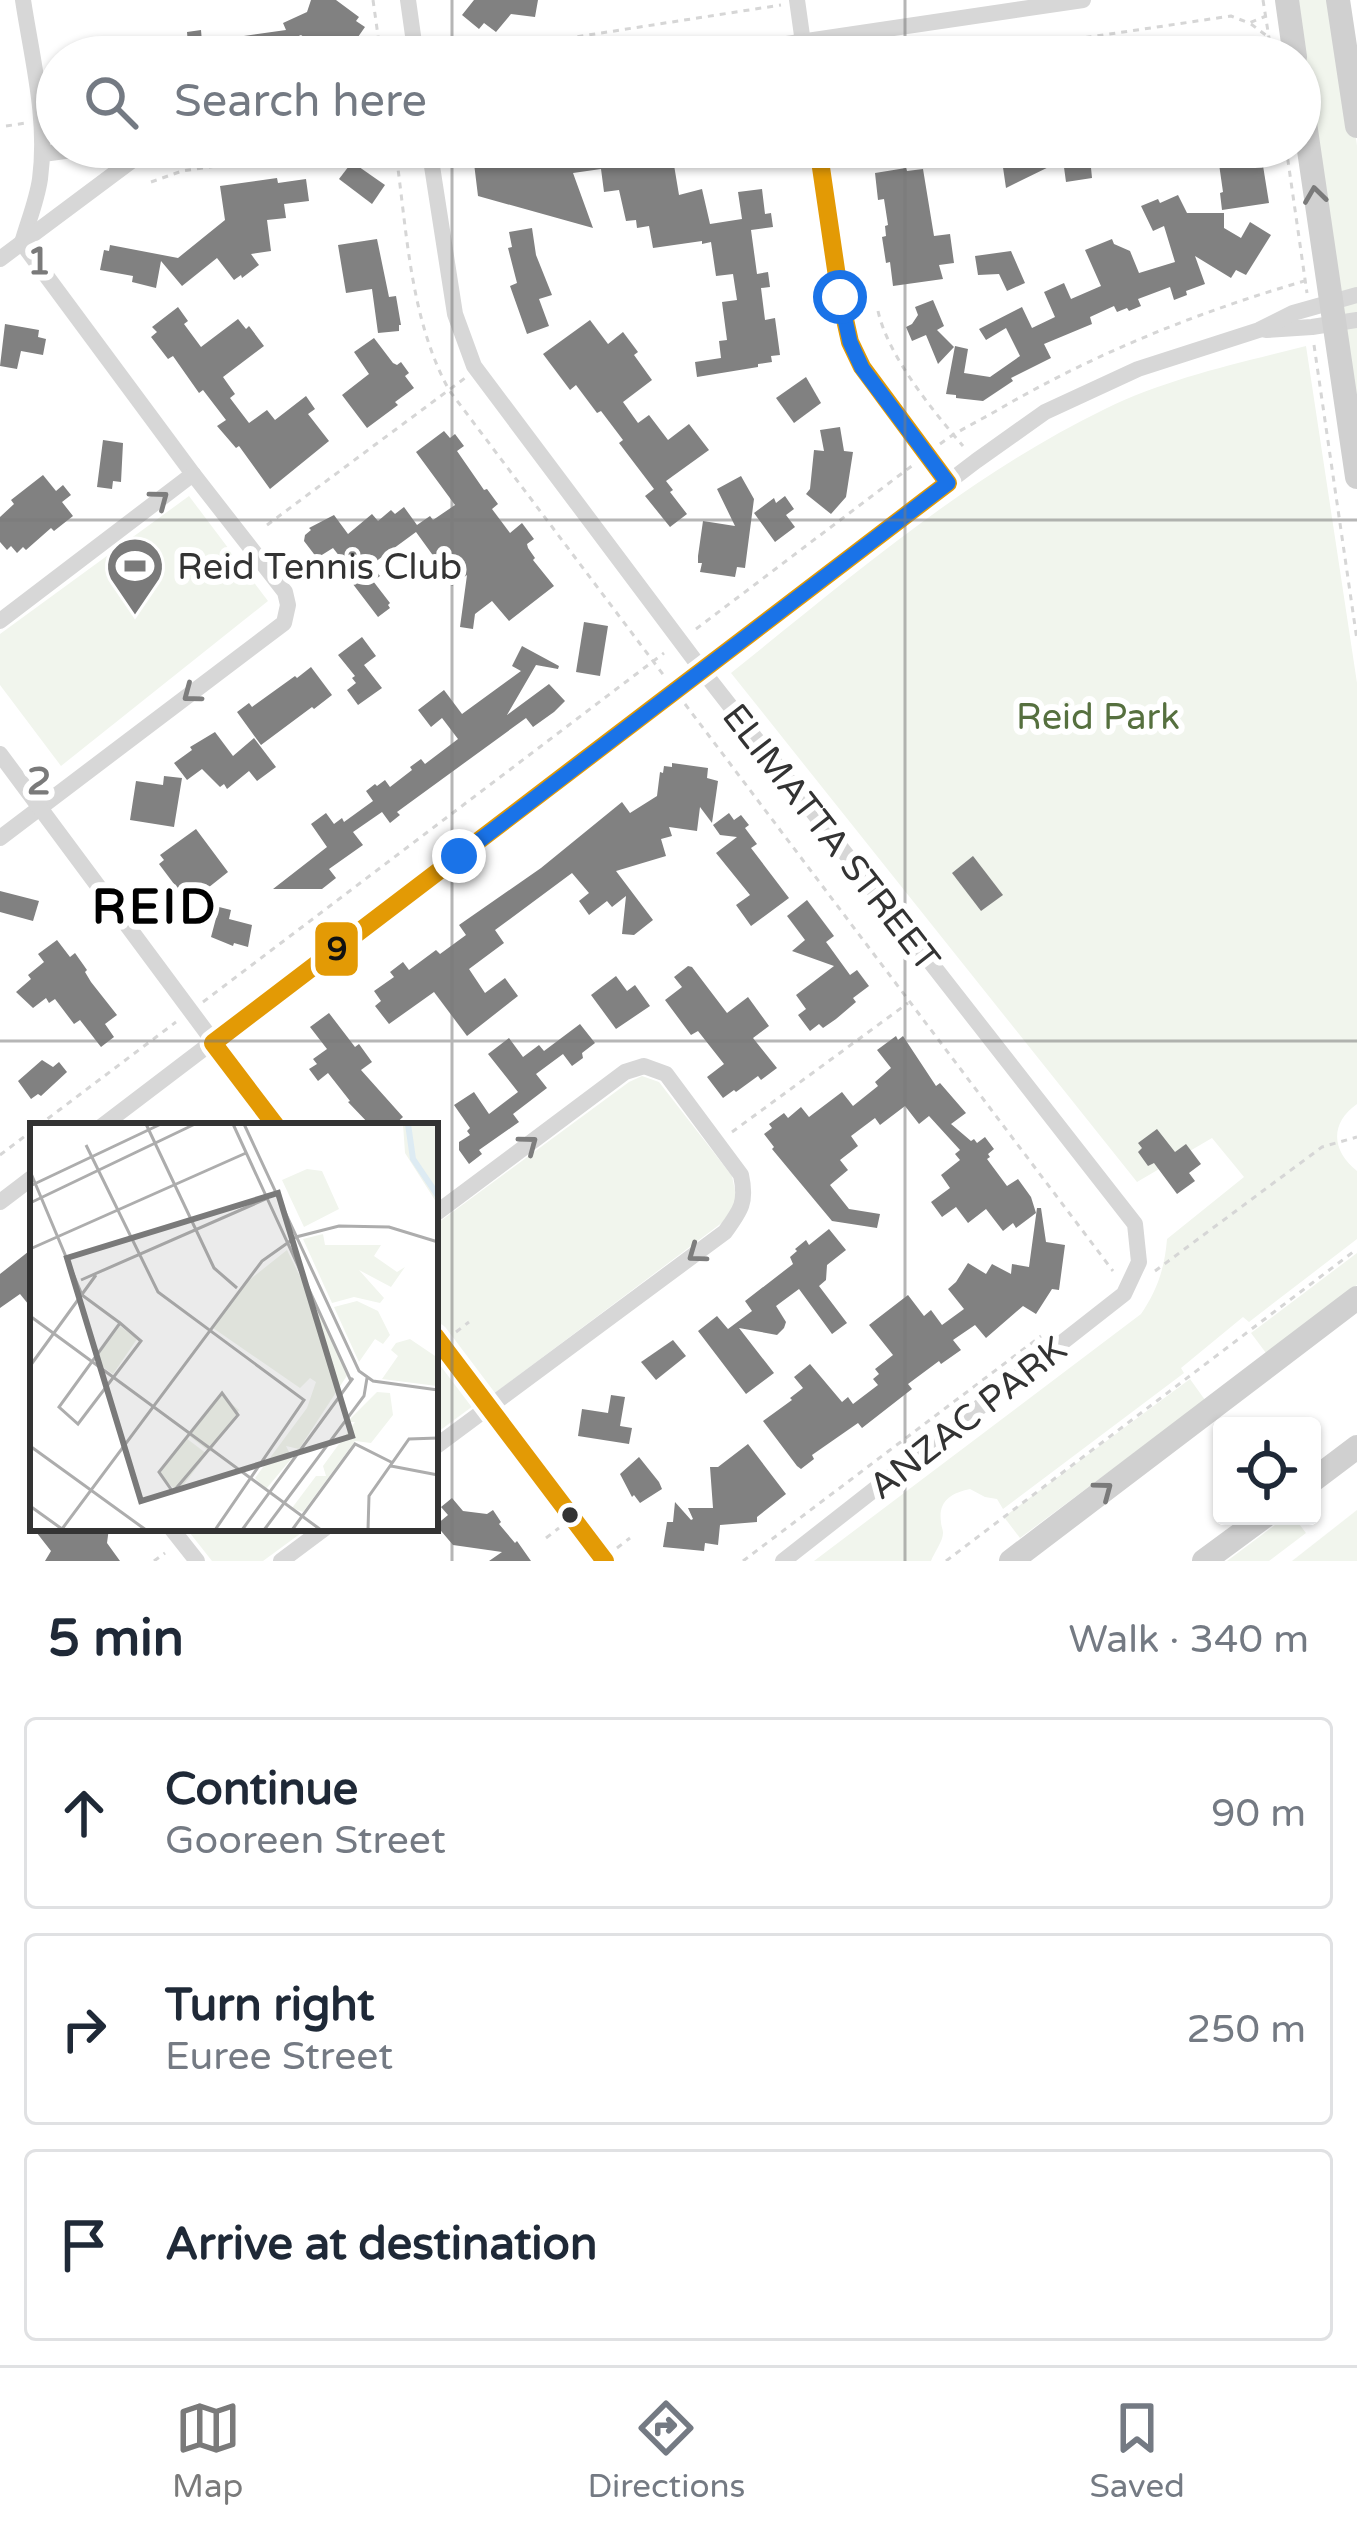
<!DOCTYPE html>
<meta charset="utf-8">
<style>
body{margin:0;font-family:"Varela Round",sans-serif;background:#f2f2f3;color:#1f2937}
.controls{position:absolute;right:36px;bottom:36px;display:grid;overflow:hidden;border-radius:12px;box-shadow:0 3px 9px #0004}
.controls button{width:108px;height:108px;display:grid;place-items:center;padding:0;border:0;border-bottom:3px solid #e0e1e3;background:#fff;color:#1f2937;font:60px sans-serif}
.stop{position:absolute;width:36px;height:36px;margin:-27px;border:9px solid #1a73e8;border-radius:50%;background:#fff}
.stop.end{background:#1a73e8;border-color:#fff;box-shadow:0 3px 12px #0008}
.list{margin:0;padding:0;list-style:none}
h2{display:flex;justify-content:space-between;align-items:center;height:156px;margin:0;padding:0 48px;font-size:51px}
h2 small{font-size:39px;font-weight:400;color:#747a83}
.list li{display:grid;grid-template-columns:78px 1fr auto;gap:36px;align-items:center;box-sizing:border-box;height:192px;margin:0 24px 24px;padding:0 24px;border:3px solid #e0e1e3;border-radius:12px}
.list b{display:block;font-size:45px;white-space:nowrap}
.list p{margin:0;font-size:39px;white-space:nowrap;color:#747a83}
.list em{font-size:39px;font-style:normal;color:#747a83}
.icon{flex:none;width:66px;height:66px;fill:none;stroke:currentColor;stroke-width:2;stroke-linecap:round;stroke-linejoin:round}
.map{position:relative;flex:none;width:1357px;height:1561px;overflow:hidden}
.search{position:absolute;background:#fff;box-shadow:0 3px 9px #0004;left:36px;right:36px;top:36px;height:132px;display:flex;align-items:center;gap:30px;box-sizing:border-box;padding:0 42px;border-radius:66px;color:#747a83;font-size:45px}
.sheet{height:804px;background:#fff}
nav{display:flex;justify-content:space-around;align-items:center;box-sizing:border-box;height:168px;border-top:3px solid #e0e1e3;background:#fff;font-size:33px;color:#747a83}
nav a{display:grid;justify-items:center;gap:6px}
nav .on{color:#7a7a7a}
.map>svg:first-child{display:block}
</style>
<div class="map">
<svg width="1357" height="1561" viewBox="0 0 1357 1561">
<rect width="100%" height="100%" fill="#fff"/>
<g fill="#f1f5ed">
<path d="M1296,0H1338L1357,146V418Z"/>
<path d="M1306,346L1357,683V1104C1329,1124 1332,1151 1357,1171V1239L1249,1322L1243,1317L1181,1368L1184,1373L1003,1509L997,1499L985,1497L970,1489C951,1493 938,1501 941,1522C941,1526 943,1529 943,1533C943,1541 934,1553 931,1561H814L1141,1314C1157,1291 1165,1267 1167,1239L1244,1177L1212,1138L1137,1182L731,673C851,577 967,476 1105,409C1168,378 1239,363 1306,346Z"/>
<path d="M189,496L268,601L61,766L0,685V634Z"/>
<path d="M642,1076L659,1082L732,1176L737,1201L723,1222L491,1396L435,1319V1225L629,1082Z"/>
<path d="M1357,1253V1285L1266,1353L1251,1333Z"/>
<path d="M435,1354L473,1406L435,1434Z"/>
<path d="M1190,1379L1205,1400L1020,1538L1004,1517Z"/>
<path d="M1357,1510V1561H1292Z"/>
<path d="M1287,1516H1293L1306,1533L1269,1561H1227Z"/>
<path d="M186,1528H308L263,1561H212Z"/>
</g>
<g fill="#818181">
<path d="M311,0H336L359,17L356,21L365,27L344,57L324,47L322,50L301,35L275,46L277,57H161L164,41L188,45L187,32L201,30L202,42L286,30L283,23L307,12Z"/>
<path d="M474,0H538L535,17L511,14L496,32L484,23L479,29L462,15Z"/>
<path d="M472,147H667L669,166L674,165L679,195L702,189L710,224L742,219L738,192L762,189L765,214L771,213L773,227L751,230L757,274L768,272L770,287L761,288L765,320L775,318L780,355L771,356L772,362L758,364V367L697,377L695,362L721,358L719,341L727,340L722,302L737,300L733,274L716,276L711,242L702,244V241L653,248L649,226L637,228L636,220L626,221L619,190L604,192L601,169L573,173L593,228L478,196Z"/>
<path d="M1000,147H1089L1092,178L1066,182L1063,160L1006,188Z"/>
<path d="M1211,147H1260L1269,203L1222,210L1220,193L1223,192L1218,157L1222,156Z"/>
<path d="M352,162L385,185L372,204L339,179Z"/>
<path d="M906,168L907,171L923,169L934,236L950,234L954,263L939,265L943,279L893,286L890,262L886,263L882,237L886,236L885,226L888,225L884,199L878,200L875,173Z"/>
<path d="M277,178L278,183L306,179L309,201L284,204L286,218L267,220L271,251L251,254L259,265L242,278L241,275L234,280L217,258L182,286L161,261L156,288L132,282L133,276L100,270L104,250L109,251L110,245L178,258L225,220L220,186Z"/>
<path d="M1178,195L1187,213H1224V228L1241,238L1250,222L1271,235L1246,275L1236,270L1231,278L1195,256L1205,284L1186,291L1187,295L1174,300L1170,287L1138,299L1141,306L1129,311L1127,308L1117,312L1114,306L1090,317L1092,324L1044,344L1051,358L1011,378L1013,381L983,401L956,398V395L946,394L955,346L968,349L964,373L990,377L1020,356L1006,328L986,340L979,329L1022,307L1032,328L1055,317L1044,292L1064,283L1071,299L1101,286L1085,250L1112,239L1114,244L1130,251L1139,273L1175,262L1164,226L1153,231L1141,206L1158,199L1160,203Z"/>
<path d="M532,228L536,255L552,295L539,299L549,326L527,334L510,286L517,283L508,248L512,247L509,232Z"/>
<path d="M377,239L389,297L396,296L401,325H399V331L378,333L372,289L346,293L338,245Z"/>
<path d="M1011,251L1025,283L1007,291L999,274L978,275L975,256Z"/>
<path d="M933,300L944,326L937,330L954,347L938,364L926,335L912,341L906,327L912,324L918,315L915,307Z"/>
<path d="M178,307L188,321L184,324L201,347L238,319L246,329L249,326L264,346L223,377L235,394L230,398L249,423L267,410L275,420L306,396L315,409L308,414L329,441L270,489L239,446L236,448L217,426L226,420L203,390L199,393L173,356L168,359L151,337L157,332L152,327Z"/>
<path d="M590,320L608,344L623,332L638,352L634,355L652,380L623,402L638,423L649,415L668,440L689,424L709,450L666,481L673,490L670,492L687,514L670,527L645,496L654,489L619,443L623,440L601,411L597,413L576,385L570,390L543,354Z"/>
<path d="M5,324L39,330L38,337L46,339L43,355L21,351L17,369L0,366Z"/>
<path d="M374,338L393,363L397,365L401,362L409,373L405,376L414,388L395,402L398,405L367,428L342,395L369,374L354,352Z"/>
<path d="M806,377L821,403L794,423L776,398Z"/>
<path d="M840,427L844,451L853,452L846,497L831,514L806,494L810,489L814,450L824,451L820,430Z"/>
<path d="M444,431L450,438L455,434L464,446L457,451L484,490L487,489L498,504L492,509L510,533L522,523L534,539L527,544L528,548L535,558L533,560L554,586L509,621L492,601L475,614L473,629L460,627L467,575L452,586L443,574L445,572L416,532L371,565L380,576L373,581L390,603L388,605L390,608L378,617L346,575L351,571L333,548L317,558L304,541L305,535L311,530L309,528L334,515L348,534L372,514L378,521L391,510L395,514L404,507L417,525L430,516L433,520L455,505L416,452Z"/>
<path d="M103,440L123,443L121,482L113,481L112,489L97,487Z"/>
<path d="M43,475L56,491L63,485L71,495L62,502L73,516L54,531L51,528L26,550L23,547L17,553L11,546L7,550L0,542V517L14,504L11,500Z"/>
<path d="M741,476L754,499L745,568L737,567L735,577L700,572L702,563H698V556L703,521L735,526L717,489Z"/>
<path d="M785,496L794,509L786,515L795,527L775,542L754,513L774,498L776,503Z"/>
<path d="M584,622L608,626L600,676L576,672Z"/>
<path d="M362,637L376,656L364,665L382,688L358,705L347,690L356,683L352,678L355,676L338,655Z"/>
<path d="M522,646L559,666L558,669L536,665L507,715L549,684L565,701L554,712L533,727L526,718L397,812L400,815L390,823L382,812L353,832L363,845L329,869L336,878L322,889H273L327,847L311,824L326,813L334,824L342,818L344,822L373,801L366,791L375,784L377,786L385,780L390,787L412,770L410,767L421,759L425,764L458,739L442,718L431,727L418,710L444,690L462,714L521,671L512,666Z"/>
<path d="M311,667L332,695L314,709L312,707L261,745L237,712L249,703L252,707L295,676L297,678Z"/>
<path d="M215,732L233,756L254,738L276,767L257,781L249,771L227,789L224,784L220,787L202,769L187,780L174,763L192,750L190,747Z"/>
<path d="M672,763L708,768L707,778L718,781L712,823L700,807L697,831L669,827L672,836L661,839L666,856L616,871L653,920L634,935L622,934L626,896L612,907L607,901L589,915L579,901L589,893L572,873L495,930L504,943L469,969L485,993L505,978L518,996L467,1036L434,992L389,1024L375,1006L381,1001L374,991L394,977L390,972L403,962L409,970L436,950L440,954L466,935L459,925L541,868L622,802L630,813L657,796L660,772L663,773L664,766L672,767Z"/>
<path d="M164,776L182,778L174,827L130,820L136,781L163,785Z"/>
<path d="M729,813L734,820L741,815L749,825L745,828L757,844L751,848L789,898L751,926L736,905L750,895L716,853L737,837L720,835L713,825Z"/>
<path d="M196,829L228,872L194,899L186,888L180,892L159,864L164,860L160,855Z"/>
<path d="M973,856L1003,895L981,911L952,873Z"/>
<path d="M0,891L39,901L33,921L0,912Z"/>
<path d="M807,900L834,936L826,942L829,946L850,975L857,970L869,986L853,998L856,1002L836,1019L823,1028L819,1024L810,1031L798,1015L806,1009L796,995L834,966L792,951L805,940L787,916Z"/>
<path d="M219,907L231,910L229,919L252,925L248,947L234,943L233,946L211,937Z"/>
<path d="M57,940L70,957L75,953L87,970L85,972L91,982L117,1015L105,1024L114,1037L101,1047L80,1020L74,1024L55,999L49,1003L46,998L33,1008L16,992L31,979L28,975L44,962L38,954Z"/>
<path d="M688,966L692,967L727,1013L748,997L769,1026L753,1038L777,1068L761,1080L758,1076L736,1092L734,1090L723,1098L707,1077L724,1064L698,1031L691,1035L665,1000L682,987L674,977Z"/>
<path d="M616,976L627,991L635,985L650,1006L616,1029L591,995Z"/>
<path d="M329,1013L355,1047L359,1044L372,1062L361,1070L403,1117L393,1126H371L348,1102L350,1101L328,1073L318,1081L309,1069L317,1064L313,1059L327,1049L310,1027Z"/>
<path d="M580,1024L595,1043L582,1053L583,1058L572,1066L563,1054L536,1074L547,1088L513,1114L519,1122L479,1150L482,1154L469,1164L459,1150V1142L470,1135L467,1131L470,1128L454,1105L474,1092L489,1114L518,1092L488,1054L509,1038L523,1057L539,1045L544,1051Z"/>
<path d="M896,1036L898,1040L903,1036L936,1086L940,1083L966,1113L951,1124L971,1141L974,1139L977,1143L985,1137L994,1149L988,1154L990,1157L987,1159L1007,1186L1018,1179L1031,1197L1036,1213L1016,1228L1013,1223L1003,1231L986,1209L968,1223L956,1207L942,1217L931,1202L950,1188L941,1175L960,1160L955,1154L960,1150L929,1116L919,1124L905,1106L880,1125L875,1118L851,1136L858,1146L840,1160L848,1170L830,1185L849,1209L880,1214L877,1228L832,1221L772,1149L774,1147L764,1134L772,1128L769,1124L784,1113L788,1118L801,1107L809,1117L842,1092L853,1106L878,1086L875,1082L891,1068L877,1050Z"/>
<path d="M42,1060L53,1067L59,1062L67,1072L41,1096L38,1094L31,1099L18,1081Z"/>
<path d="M1157,1129L1175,1152L1186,1144L1201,1164L1189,1173L1195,1181L1177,1194L1154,1163L1148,1166L1138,1152L1142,1148L1138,1143Z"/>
<path d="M1037,1208H1041L1046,1242L1065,1245L1059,1290L1052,1289L1036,1314L1023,1306L986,1338L975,1325L953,1340L961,1350L941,1364L939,1361L908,1384L912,1389L862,1428L858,1423L812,1455L814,1459L801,1469L797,1466L763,1421L792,1400L790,1398L803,1388L794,1377L810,1364L842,1402L848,1397L853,1404L878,1385L873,1379L879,1374L875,1369L893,1355L869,1325L908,1295L924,1316L931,1310L942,1325L964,1309L948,1289L956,1282L968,1263L986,1274L992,1264L1011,1274L1012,1264L1029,1267Z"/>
<path d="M829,1229L846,1250L827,1265L826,1280L819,1286L847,1323L832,1334L799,1289L776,1306L786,1322L784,1328L777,1335L739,1328L774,1373L746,1394L698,1331L717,1316L728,1329L752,1311L745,1301L793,1264L790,1257L797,1251L795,1249L806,1240L809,1245Z"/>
<path d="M33,1248V1310L20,1294L0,1308V1274Z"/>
<path d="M673,1340L686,1356L656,1380L641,1362Z"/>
<path d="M611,1395L625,1397L620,1426L632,1428L629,1444L578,1436L582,1409L608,1413Z"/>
<path d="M748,1444L786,1494L757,1517V1522L720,1525L718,1545L705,1543L704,1551L663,1547L667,1522H673L675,1502L691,1520L693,1519L688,1508H713L710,1467H718Z"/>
<path d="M639,1457L659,1482L662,1489L640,1503L634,1495L632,1497L620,1474Z"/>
<path d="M452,1498L463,1511L487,1514L493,1510L501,1522L499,1524L515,1543L517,1541L531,1561H489L502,1552L453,1545L436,1525L448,1515L441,1507Z"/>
<path d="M33,1528H109L107,1543L120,1561H45L51,1551Z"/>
</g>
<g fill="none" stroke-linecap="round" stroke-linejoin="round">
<g stroke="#d6d6d6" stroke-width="3" stroke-dasharray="6 6" stroke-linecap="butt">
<path d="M373,0L381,57"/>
<path d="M1263,0L1272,57"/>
<path d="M1251,24L1267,36"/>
<path d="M447,57L781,5"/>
<path d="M955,57L1231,16L1249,23L1266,16"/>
<path d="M6,126L26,123"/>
<path d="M395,147C407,228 409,317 449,390L665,677"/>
<path d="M1286,147L1307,293"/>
<path d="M151,182L182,171L347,147"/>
<path d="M878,311C888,356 933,411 963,446"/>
<path d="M1314,345L1357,640"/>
<path d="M940,444C957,431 977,422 996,411C1093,354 1200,311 1308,280"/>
<path d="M267,525L465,378"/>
<path d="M696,629L913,465"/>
<path d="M685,704L1113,1271"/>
<path d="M203,1002L664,653"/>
<path d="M38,1126L176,1022"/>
<path d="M732,1132L908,1003"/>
<path d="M0,1155L33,1130"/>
<path d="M1155,1271L1322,1147L1357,1137"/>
<path d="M456,1332L469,1322"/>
<path d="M546,1538L559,1528"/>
<path d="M617,1548L630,1538"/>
<path d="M154,1561L165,1553"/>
<path d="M743,1561L1041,1336"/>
<path d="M946,1561L1357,1249"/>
</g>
<g stroke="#d7d7d7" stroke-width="16">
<path d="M23,0C32,59 48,119 40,179C37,200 28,222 22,243L193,474"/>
<path d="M408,0L416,57"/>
<path d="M797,0L805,57"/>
<path d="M698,57L1083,0"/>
<path d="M429,147L455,314L474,366L702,670L1135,1224L1139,1262L1124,1294L783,1561"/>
<path d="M818,147L840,297L850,342L862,367L948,483"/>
<path d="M43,154L94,147"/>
<path d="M0,259L150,147"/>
<path d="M1266,330L1312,327L1357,320"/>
<path d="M0,621L193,474L285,592L288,605L284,623L0,838"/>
<path d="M0,754L276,1126"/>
<path d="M102,1126L976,461L1045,412L1138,369L1259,330L1293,313L1357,295"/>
<path d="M0,1202L33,1177"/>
<path d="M435,1214L625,1072L644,1066L666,1074L741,1175C747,1202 741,1210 725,1232L435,1447"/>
<path d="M435,1336L605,1561"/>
<path d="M171,1528L197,1561"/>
<path d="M281,1561L325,1528"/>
</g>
<g stroke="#d0d0d0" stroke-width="24">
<path d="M1287,0L1295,57"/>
<path d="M1338,0L1357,126"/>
<path d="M1300,89L1357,477"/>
<path d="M1312,1481L1357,1447"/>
<path d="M1011,1561L1357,1298"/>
<path d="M1204,1561L1265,1516"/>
</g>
<defs>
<g id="bus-1">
<path d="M276,1126L213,1043L948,483L862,367L850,342L840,297L818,147"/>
<path d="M435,1336L605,1561"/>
</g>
</defs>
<use href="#bus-1" stroke="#fff" stroke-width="27"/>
<use href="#bus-1" stroke="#e39a05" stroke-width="18"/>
</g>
<defs><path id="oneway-chevron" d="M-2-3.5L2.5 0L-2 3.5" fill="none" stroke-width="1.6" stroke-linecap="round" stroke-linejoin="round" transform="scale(3)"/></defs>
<g stroke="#7a7a7a">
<use href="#oneway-chevron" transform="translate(1315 195) rotate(-98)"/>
<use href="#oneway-chevron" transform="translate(1104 1490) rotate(-37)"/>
</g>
<g stroke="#7d7d7d">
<use href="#oneway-chevron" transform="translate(160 499) rotate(-37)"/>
<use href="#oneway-chevron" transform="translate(191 694) rotate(143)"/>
<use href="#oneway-chevron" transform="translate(529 1144) rotate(-37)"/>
<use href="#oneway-chevron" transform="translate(696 1254) rotate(144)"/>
</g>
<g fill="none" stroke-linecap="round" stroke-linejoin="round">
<path stroke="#1a73e8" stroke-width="15" d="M459,856L948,483L862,368L850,342L840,297"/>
</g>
<path fill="none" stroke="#7a7a7a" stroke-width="3" stroke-opacity="0.55" d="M452,0V57M905,0V57M452,147V1561M905,147V1561M0,520H1357M0,1041H1357"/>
<defs>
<symbol id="stadium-pin" viewBox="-11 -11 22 30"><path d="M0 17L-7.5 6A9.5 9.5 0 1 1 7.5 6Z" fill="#7a7a7a" stroke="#fff"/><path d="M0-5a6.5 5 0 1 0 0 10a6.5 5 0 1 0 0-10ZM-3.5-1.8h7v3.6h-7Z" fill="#fff"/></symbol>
</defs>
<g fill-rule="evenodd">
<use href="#stadium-pin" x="102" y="533" width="66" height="90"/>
</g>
<circle fill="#333" stroke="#fff" stroke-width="4.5" cx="570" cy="1515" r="10"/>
<g text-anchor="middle" stroke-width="12" stroke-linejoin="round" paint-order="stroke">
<g font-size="36" fill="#333" stroke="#fff" text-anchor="start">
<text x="177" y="579">Reid Tennis Club</text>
</g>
<g font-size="36" fill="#56703f" stroke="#fff">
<text x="1098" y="729">Reid Park</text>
</g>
<g font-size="36" fill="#333" stroke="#fff">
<text transform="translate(832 837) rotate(52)" y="13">ELIMATTA STREET</text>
<text transform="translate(967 1417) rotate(-38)" y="13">ANZAC PARK</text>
</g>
<g font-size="48" font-weight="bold" letter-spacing="3" fill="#000" stroke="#fff">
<text x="155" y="923">REID</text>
</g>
</g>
<g transform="translate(30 1123)">
<rect width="408" height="408" fill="#fff"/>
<path d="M373,1H408V82L375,30ZM277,46L292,48L309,86L274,104L252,57ZM317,105L293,111L295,122H351L344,133L367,149L375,144L361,164L329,147L354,175L350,180L324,174L302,180L273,116ZM257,127L318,251L269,326L256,323L262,335L236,366L225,355L277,285L286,259L280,255L270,265L183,205L213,162ZM327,178L348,188L360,212L353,221L345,216L329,239L304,184ZM90,203L107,216L83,251L64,238ZM380,216L408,235L407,263L352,256L368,233L361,227L366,220ZM347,269L360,270L363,292L341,320L325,318L273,389L262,385L286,353H296L293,343L325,299H317ZM191,272L209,287L180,329L158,312ZM156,315L177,331L148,369L129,352Z" fill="#f1f5ed"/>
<path fill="none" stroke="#ddebf3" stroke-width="6" d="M378,1L383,36L408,73"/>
<path fill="none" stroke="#adadad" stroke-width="3" d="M116,1L184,145L207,165M203,1L321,258M214,1L329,248L343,258L408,267M56,22L128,169L274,277L185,407M0,48L52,172L90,200M0,63L131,1M0,80L165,1M0,126L216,30M51,157L238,75M0,193L291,407M90,200L111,218L48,301L29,284ZM0,243L66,152M192,270L208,292L143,369L129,349ZM0,323L116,407M361,343L408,352M0,383L32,406M32,406L232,138L266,114L309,103L359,104L408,119M212,407L323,255M234,407L334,273L337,255M262,407L325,321L363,340M298,407H408M338,407L339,373L379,316L408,315"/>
<path fill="#7a7a7a" fill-opacity="0.15" stroke="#7a7a7a" stroke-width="6" d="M248,70L322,313L111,378L37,135Z"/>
<rect width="408" height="408" fill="none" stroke="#333" stroke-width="6"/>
</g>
<g font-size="39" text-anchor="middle" font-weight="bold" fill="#7a7a7a" stroke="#fff" stroke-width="12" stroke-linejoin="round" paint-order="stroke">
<text x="39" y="274">1</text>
<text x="39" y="794">2</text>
</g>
<rect stroke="#fff" stroke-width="4.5" x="313" y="920" width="47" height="58" rx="12" fill="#e39a05"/>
<g font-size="33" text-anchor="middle" font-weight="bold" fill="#111">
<text x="337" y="960">9</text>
</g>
</svg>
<div class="controls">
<button><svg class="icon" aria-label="locate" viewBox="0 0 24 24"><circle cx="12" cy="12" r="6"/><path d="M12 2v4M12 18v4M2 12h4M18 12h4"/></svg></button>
</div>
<div class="stop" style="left:840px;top:297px"></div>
<div class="stop end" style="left:459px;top:856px"></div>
<div class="search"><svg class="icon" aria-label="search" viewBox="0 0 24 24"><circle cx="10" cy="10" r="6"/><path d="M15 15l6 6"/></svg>Search here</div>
</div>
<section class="sheet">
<h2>5 min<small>Walk · 340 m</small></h2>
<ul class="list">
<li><svg class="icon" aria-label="ahead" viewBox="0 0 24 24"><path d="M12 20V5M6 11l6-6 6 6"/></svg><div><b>Continue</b><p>Gooreen Street</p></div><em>90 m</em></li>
<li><svg class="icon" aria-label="right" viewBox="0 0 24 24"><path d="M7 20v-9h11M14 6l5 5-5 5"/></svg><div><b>Turn right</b><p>Euree Street</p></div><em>250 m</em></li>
<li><svg class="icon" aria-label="arrive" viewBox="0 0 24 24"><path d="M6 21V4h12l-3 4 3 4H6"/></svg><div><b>Arrive at destination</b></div></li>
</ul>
</section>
<nav>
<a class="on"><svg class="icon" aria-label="map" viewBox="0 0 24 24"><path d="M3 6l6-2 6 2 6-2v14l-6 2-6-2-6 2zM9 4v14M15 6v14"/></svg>Map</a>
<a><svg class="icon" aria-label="directions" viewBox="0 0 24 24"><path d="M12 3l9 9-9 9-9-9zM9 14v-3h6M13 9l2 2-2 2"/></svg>Directions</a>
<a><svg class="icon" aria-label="saved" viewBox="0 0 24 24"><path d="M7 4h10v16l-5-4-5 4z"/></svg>Saved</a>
</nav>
